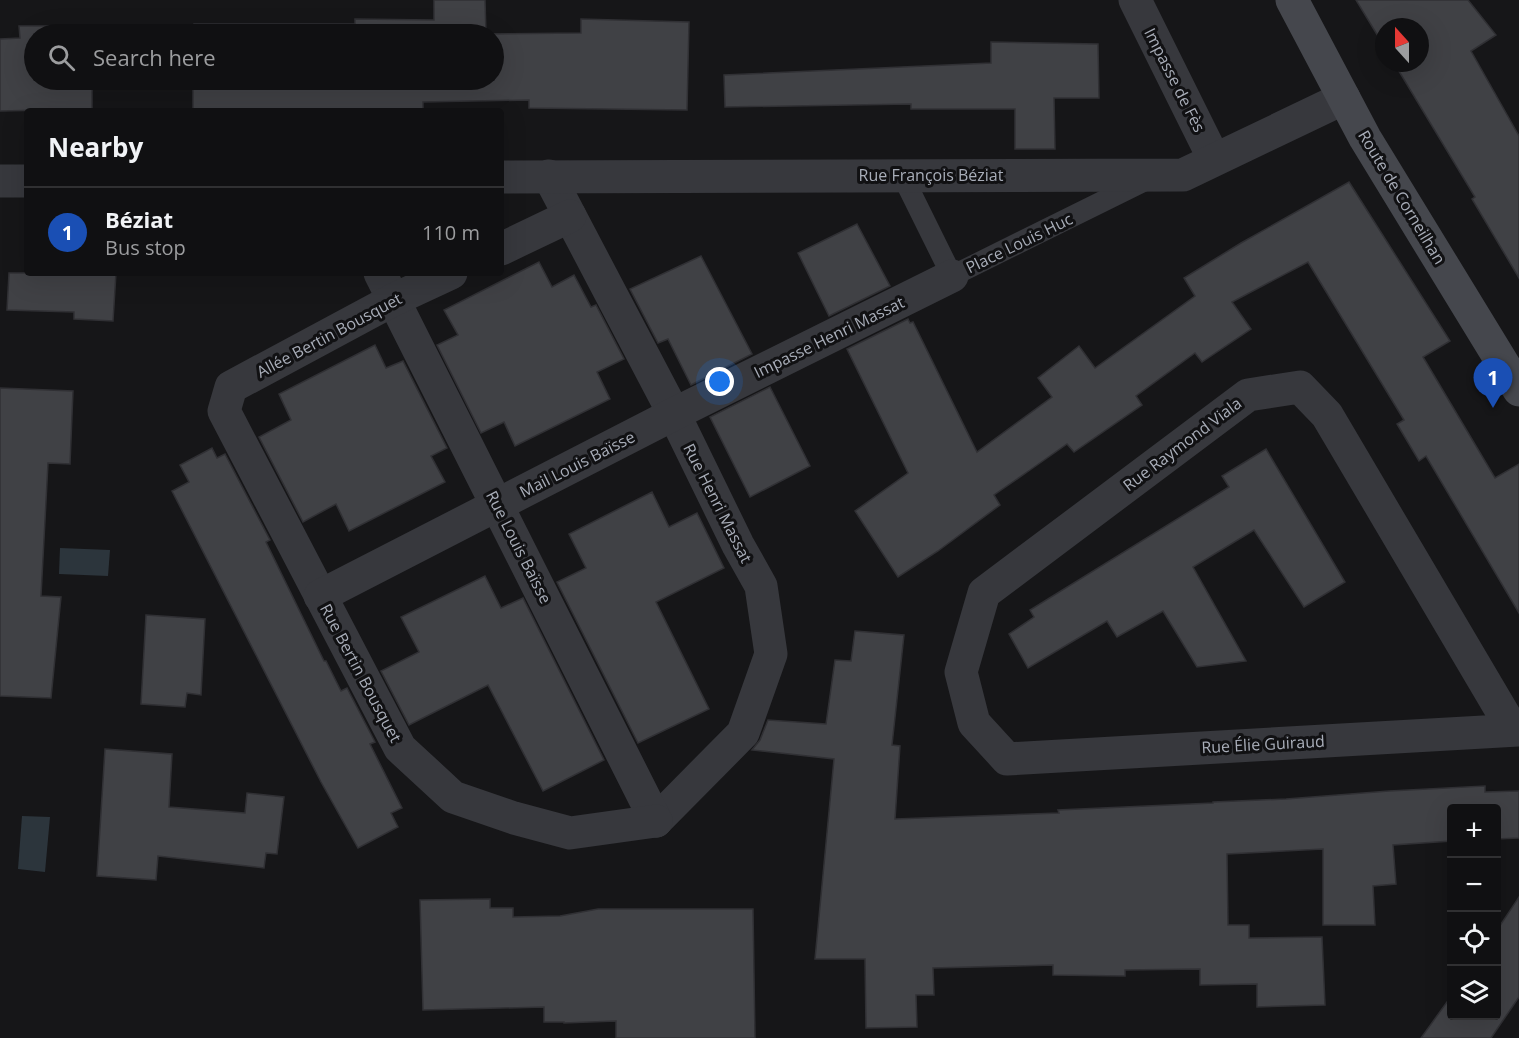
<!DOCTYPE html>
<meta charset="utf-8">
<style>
body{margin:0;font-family:"Open Sans",sans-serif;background:#19191b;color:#f1f3f6}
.controls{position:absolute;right:18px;bottom:18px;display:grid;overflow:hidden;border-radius:6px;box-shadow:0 6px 24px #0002}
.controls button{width:54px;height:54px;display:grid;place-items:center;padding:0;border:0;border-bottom:2px solid #303032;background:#101012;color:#f1f3f6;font:30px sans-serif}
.compass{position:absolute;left:1375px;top:18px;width:54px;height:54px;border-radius:50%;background:#101012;box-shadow:0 6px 24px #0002;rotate:339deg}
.you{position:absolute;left:720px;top:382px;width:21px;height:21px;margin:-15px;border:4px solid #fff;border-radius:50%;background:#1a73e8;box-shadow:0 0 0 9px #1a73e833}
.badge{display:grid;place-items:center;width:39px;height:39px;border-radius:50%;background:#d93025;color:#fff;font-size:20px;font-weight:700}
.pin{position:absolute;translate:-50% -50px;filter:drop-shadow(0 2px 3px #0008)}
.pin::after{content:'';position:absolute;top:32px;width:21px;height:18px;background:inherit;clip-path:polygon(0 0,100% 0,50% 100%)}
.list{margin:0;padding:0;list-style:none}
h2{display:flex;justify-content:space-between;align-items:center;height:78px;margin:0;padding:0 24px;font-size:26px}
h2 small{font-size:20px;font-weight:400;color:#9c9d9f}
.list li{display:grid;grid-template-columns:39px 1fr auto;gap:18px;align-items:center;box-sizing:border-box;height:90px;padding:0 24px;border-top:2px solid #303032}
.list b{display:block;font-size:22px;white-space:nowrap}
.list p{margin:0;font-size:20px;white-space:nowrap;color:#9c9d9f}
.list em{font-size:20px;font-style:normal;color:#9c9d9f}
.icon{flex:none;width:33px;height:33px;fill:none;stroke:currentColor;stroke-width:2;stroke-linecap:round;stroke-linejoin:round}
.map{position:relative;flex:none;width:1519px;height:1038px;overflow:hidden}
.search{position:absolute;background:#101012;box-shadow:0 6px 24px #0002;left:24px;top:24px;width:480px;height:66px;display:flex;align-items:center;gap:15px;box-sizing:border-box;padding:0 21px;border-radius:33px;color:#9c9d9f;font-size:22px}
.panel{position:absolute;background:#101012;box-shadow:0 6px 24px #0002;left:24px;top:108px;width:480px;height:168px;border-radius:6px}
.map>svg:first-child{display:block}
</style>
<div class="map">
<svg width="1519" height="1038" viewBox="0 0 1519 1038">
<rect width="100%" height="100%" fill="#161618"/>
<g fill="#2c353c">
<path d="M60,548L110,550L108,576L59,574Z"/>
<path d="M22,816L50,817L45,872L18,869Z"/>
</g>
<g fill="#404145" stroke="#303034" stroke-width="1.5">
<path d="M434,0H485L486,34L581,33V19L689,22L687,110L529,108V100L423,102V111H193V80H494V34H194V24H355V19L434,20Z"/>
<path d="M1356,0H1468L1496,35L1471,51L1519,136V278L1472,199L1475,197L1394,63H1420V27H1384V46Z"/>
<path d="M19,26H93V34H34V80H92V109L0,111V39L20,38Z"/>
<path d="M991,42L1098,44L1099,98H1054L1055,149H1015V109H911V104L725,107L724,75L991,63Z"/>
<path d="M1349,182L1450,341L1423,357L1495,478L1519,464V613L1426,456L1419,461L1397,424L1404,420L1308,262L1232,302L1251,329L1202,362L1195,353L1136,396L1142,405L1074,452L1067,444L1030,470L994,495L1000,505L938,551L898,577L855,511L908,473L847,349L908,319L910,323L913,322L977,452L1052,397L1038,378L1079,346L1095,368L1195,296L1184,278L1241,243Z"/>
<path d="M857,224L890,286L829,316L798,253Z"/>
<path d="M701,256L752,354L691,385L668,339L658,343L630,289Z"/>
<path d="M539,262L552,287L574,275L591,307L596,305L624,359L597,372L610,399L515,446L504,422L481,433L437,345L458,335L444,310Z"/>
<path d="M9,273H116L113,321L74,319V312L7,310Z"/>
<path d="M375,345L386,368L403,361L447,448L431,456L445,482L349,531L336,504L303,522L259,437L291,420L279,394Z"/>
<path d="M770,387L810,466L750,497L710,417Z"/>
<path d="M0,388L73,391L70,464L48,463L41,596L61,597L51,698L0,696Z"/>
<path d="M212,448L217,458L225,454L270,540L266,542L324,661H326L341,691L347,688L375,742L370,744L402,808L391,813L398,827L358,848L321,782L172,491L189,482L180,465Z"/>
<path d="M1266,449L1345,582L1304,607L1254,530L1193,567L1246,661L1197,667L1163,611L1117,637L1107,621L1028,668L1009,634L1034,617L1030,610L1229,487L1222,476Z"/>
<path d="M652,492L669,527L697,513L724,568L656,602L709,709L638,743L557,582L586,568L569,534Z"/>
<path d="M485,576L501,608L523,598L604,760L543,791L488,685L409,725L381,671L419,652L401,617Z"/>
<path d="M146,615L205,619L201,695L187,693L185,707L141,704Z"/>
<path d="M855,631L904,635L892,745L900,746L895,819L1059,813L1058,810L1213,803V802L1286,799L1389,791L1485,786V792L1519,791V838L1497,839V808H1452V841L1393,845L1396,884L1373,886L1375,925H1323V849L1227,854L1228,925H1249V938L1322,937L1325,1005L1257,1007V984L1200,985V969L1125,970V976L1053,975V965L933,968L934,995H916L917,1027L866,1028L865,959H815L834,759L752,750L760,740L768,720L826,724L835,660L851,661Z"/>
<path d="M105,749L172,754L169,807L245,813L247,793L284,797L277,854L266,853L264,868L158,856L156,880L97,876Z"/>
<path d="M1519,897V997L1491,1038H1421L1452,995V1016H1497V930Z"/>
<path d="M490,899V908H513V917L560,916L598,909H753L755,1038H616V1021L564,1023V1022H544V1007L423,1010L420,900Z"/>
</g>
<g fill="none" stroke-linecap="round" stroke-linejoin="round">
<path stroke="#37383d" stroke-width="21" d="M902,175L952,276L1148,179"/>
<g stroke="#37383d" stroke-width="33">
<path d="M1135,0L1214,159"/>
<path d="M549,176L674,414L738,545L761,586L771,654L743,733L656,821"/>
<path d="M501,177L1183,175L1344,98"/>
<path d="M0,181H27"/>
<path d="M501,249L570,216"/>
<path d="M380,273L656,821"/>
<path d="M451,273L393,300L231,387L224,411L400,748L453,797L514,818L570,833L656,821"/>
<path d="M320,596L674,414L952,276"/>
<path d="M1513,730L1327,415L1300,387L1248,395L984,593L961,672L974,723L1007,759L1519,730"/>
</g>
<path stroke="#45474d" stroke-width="33" d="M1292,0L1365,138L1519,390"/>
</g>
<g text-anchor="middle" stroke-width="6" stroke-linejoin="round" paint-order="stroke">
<g font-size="16" fill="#a8adb8" stroke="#111113">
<text transform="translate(1175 80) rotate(63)" y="6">Impasse de Fès</text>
<text x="931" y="181">Rue François Béziat</text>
<text transform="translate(1402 197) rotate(59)" y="6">Route de Corneilhan</text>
<text transform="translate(1019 243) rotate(-26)" y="6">Place Louis Huc</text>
<text transform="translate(329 335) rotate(-28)" y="6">Allée Bertin Bousquet</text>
<text transform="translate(829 337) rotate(-26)" y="6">Impasse Henri Massat</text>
<text transform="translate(1182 444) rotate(-37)" y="6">Rue Raymond Viala</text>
<text transform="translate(577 464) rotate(-27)" y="6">Mail Louis Baïsse</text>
<text transform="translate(718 503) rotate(63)" y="6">Rue Henri Massat</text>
<text transform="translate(519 547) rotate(63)" y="6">Rue Louis Baïsse</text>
<text transform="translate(361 673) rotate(62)" y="6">Rue Bertin Bousquet</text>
<text transform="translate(1263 744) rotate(-3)" y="6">Rue Élie Guiraud</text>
</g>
</g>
</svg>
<div class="controls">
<button>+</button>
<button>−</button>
<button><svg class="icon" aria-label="locate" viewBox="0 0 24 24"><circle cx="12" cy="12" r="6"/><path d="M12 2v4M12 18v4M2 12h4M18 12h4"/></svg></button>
<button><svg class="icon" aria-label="layers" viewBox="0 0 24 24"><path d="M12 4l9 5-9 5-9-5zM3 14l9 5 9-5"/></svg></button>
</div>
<svg class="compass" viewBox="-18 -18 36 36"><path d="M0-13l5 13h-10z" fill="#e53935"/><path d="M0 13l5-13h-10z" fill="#9c9d9f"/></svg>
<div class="you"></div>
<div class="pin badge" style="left:1493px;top:408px;background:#1a4fb4">1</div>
<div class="search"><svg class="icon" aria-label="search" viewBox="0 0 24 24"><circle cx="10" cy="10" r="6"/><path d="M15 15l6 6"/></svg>Search here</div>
<section class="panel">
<h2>Nearby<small></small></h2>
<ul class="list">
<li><span class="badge" style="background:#1a4fb4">1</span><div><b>Béziat</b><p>Bus stop</p></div><em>110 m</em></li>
</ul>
</section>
</div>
